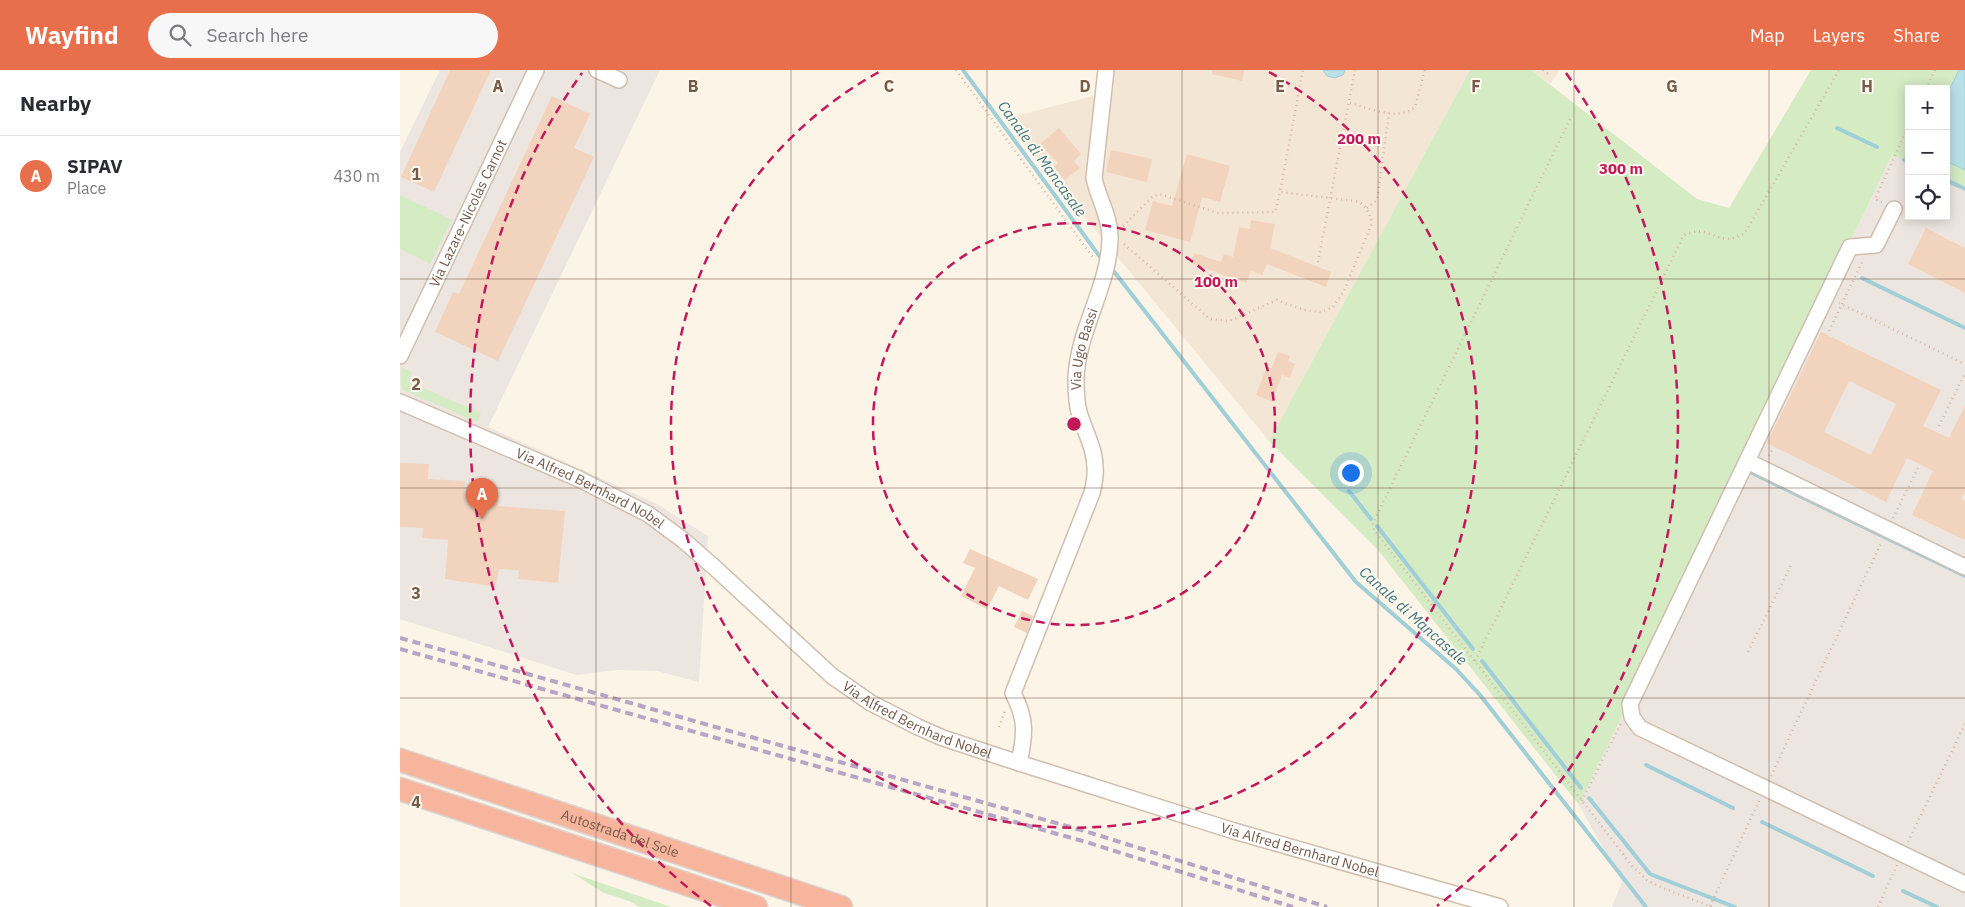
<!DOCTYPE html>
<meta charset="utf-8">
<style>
body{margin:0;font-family:"IBM Plex Sans",sans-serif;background:#f7f7f7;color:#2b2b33}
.controls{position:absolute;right:15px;top:15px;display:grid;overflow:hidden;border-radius:0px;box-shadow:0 2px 12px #0003}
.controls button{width:45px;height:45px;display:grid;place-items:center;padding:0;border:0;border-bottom:1px solid #e1e1e2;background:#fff;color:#2b2b33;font:25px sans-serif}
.you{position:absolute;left:950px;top:402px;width:18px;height:18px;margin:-12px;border:4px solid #fff;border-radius:50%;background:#1a73e8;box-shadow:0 0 0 8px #1a73e833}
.badge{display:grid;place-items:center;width:32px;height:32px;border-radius:50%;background:#e76f4b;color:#fff;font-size:16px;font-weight:700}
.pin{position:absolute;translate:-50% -41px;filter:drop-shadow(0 1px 2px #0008)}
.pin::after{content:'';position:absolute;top:26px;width:18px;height:15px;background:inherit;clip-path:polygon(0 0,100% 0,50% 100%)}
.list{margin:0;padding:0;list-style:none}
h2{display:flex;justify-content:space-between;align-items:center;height:65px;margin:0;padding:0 20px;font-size:21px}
h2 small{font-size:16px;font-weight:400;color:#7c7c81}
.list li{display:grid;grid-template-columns:32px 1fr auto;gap:15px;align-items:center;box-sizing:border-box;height:80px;padding:0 20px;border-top:1px solid #e1e1e2}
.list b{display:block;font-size:19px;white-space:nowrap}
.list p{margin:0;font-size:16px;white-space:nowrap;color:#7c7c81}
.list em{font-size:16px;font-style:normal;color:#7c7c81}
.icon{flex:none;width:28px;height:28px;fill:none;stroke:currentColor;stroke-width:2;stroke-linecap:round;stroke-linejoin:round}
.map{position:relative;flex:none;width:1565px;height:837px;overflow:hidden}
header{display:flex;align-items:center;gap:30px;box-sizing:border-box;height:70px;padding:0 25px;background:#e76f4b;color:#fff}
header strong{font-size:24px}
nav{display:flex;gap:28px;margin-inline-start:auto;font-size:18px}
.search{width:350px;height:45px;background:#f7f7f7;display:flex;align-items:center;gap:12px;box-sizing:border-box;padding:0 18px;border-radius:28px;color:#7c7c81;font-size:19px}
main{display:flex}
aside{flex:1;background:#fff}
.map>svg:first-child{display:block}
</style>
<header>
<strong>Wayfind</strong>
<div class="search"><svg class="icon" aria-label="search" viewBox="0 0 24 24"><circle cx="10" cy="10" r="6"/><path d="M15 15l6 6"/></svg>Search here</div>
<nav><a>Map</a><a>Layers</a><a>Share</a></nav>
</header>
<main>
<aside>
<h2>Nearby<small></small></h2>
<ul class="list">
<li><span class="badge">A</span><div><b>SIPAV</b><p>Place</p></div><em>430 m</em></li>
</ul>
</aside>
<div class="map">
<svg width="1565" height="837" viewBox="0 0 1565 837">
<rect width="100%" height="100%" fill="#fcf4e6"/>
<g fill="#f4e6d5">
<path d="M702,0H1070L869,371L604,49L700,24Z"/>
<path d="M1131,0H1160L1150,14Z"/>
</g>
<g fill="#ede6e0">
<path d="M40,0H260L88,357L255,433L308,466L299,612L257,601L217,600L177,605L0,549V82Z"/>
<path d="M1492,85L1509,93V146H1546V111L1565,119V837H1212L1222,812L1179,735Z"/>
</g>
<g fill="#d4ebc4">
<path d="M1070,0H1131L1297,129L1329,138L1411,0H1565V119L1546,111V19H1509V93L1492,85L1179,735L978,480L869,371Z"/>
<path d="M0,125L52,150L30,194L0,179Z"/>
<path d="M3,297L12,303L9,312L81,343L77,352L3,320C0,313 0,305 3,297Z"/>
<path d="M172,803L271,837H240L229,831L204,823Z"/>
</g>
<g fill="#bae0e7" stroke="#a0cfd8">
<path d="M923,0H945L943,5L935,8L927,6Z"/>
<path d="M1559,0H1565V100L1546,91V26Z"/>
</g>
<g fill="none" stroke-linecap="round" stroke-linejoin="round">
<g stroke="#a0cfd8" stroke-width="4">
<path d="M563,0L703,191"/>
<path d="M1437,58L1477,77"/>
<path d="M1504,90L1509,92"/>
<path d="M1546,110L1565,119"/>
<path d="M712,199L956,512L1056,599L1080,625L1246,837"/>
<path d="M1462,208L1565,258"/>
<path d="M1352,403L1565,506"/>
<path d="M949,421L971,449"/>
<path d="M977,456L1073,579"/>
<path d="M1082,591L1181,718"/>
<path d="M1246,695L1333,738"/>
<path d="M1189,728L1250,804L1335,837"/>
<path d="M1362,752L1473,806"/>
<path d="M1503,821L1537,837"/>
</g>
</g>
<g fill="#f2d3be" fill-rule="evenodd">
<path d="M50,0H91L34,122L1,107Z"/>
<path d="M812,0H844L842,11L812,4Z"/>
<path d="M152,26L190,44L174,78L194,87L98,291L35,262L53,222L59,224Z"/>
<path d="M659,58L681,84L674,91L680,98L665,110L654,97L658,93L640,74Z"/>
<path d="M711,80L752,89L747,112L706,102Z"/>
<path d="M787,84L830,96L820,132L802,127L790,172L745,160L753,131L772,136Z"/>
<path d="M851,150L875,154L870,178L931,202L926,217L867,194L862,205L851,201L846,213L791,193L794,183L821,192L824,184L833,187L839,157L850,159Z"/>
<path d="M1526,158L1565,178V223L1508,194Z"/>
<path d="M1421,262L1541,320L1523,356L1549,368L1565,335V422L1561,429L1565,431V470L1512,445L1533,401L1507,388L1486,432L1367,373ZM1449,311L1496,334L1471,385L1424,362Z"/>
<path d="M878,282L890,286L888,291L895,294L890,308L882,305L872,332L856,325L867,296L871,299Z"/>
<path d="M0,393L29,394L28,409L65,411L64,424L99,426L98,436L165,441L158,513L118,509L119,500L99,499L96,517L45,509L48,470L22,468L23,458L0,457Z"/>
<path d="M570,479L638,509L628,530L599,516L587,539L561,526L575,498L563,493Z"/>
<path d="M622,541L633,546L627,563L614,557Z"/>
</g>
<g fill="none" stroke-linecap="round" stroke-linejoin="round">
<defs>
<g id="minor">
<path d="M197,0L219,10"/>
<path d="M1494,139L1476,175L1450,177L1230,634L1232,647L1240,658L1565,814"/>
<path id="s1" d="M0,286L136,0"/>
<path id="s2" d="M0,332L179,409L248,444L283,470L314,497L432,606L471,633L518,657L543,668L619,693L834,761L1100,837"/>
<path d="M1347,391L1565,497"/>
<path id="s3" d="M619,693C625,665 627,650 613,623L692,423C694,414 696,406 695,397C695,378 684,360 679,342C676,331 676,319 676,308C678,259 710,215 710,167C710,146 698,128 694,108L706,0"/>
</g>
<g id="highway">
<path id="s4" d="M0,690L441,837"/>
<path d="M0,719L356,837"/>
</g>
</defs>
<use href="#minor" stroke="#d0beae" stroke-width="18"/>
<use href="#highway" stroke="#dbd4d0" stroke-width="25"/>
<g stroke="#d7b6a1" stroke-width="2.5" stroke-dasharray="1 4" stroke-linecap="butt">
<path d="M556,0L694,189"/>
<path d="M1143,0L1150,5"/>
<path d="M1526,19L1535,0"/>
<path d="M950,33C969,38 998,52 1015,37L1025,0"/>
<path d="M1170,49L973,453L974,460L1233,797L1248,811L1265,819L1312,837"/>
<path d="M1482,132L1475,129L1509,55"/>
<path d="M967,138L977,130L989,43"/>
<path d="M723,156L752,127L759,124L818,143L875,142L880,122"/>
<path d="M724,174L810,249L829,251L877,230L904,240L922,242L933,237L944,221L972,153C969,141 967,136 956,131L880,122L903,0"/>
<path d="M918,192L955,0"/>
<path d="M1439,233L1565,294"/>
<path d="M1429,261L1463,190"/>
<path d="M1539,356L1565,303"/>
<path d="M1369,386L1373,378"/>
<path d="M1493,448L1518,398"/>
<path d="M1348,582L1392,493"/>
<path d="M1075,591L1284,165C1308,154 1316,173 1334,168C1337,167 1341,165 1345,163L1439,0"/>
<path d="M599,657L605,641"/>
<path d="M1371,706L1482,471"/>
<path d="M1182,731L1221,653"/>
<path d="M1508,772L1565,654"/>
<path d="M1310,836L1359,731"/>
<path d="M1478,837L1497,795"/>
</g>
<use href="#minor" stroke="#fff" stroke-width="15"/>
<use href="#highway" stroke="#f7b59d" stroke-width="22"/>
<g stroke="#b7a4c7" stroke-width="4" stroke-dasharray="8 5" stroke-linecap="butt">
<path d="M0,568L688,762L927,837"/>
<path d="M0,579L686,772L893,837"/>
</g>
</g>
<path fill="none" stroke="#765a4a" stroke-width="1" stroke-opacity="0.55" d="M196,0V837M391,0V837M587,0V837M782,0V837M978,0V837M1174,0V837M1369,0V837M0,209H1565M0,418H1565M0,628H1565"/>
<g fill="none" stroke="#c2185b" stroke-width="2.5" stroke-dasharray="9 6">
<circle cx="674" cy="354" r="201"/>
<path d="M869 2A403 403 0 1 1 479 2"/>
<path d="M311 836A604 604 0 0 1 182 3M1166 3A604 604 0 0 1 1037 836"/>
</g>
<g text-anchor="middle" stroke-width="4" stroke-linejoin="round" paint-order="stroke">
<g font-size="14" fill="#765a4a" stroke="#fff8ed">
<text dy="5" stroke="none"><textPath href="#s1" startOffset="158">Via Lazare-Nicolas Carnot</textPath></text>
<text dy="5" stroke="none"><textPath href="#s3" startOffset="435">Via Ugo Bassi</textPath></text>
<text dy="5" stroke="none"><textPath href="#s2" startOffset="209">Via Alfred Bernhard Nobel</textPath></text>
<text dy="5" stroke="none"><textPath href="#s2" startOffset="614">Via Alfred Bernhard Nobel</textPath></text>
<text dy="5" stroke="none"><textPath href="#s4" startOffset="232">Autostrada del Sole</textPath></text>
<text dy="5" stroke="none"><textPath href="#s2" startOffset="1019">Via Alfred Bernhard Nobel</textPath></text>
</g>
<g font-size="15" font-style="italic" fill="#417783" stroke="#fff8ed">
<text transform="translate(642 89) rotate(54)" y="5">Canale di Mancasale</text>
<text transform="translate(1013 546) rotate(42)" y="5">Canale di Mancasale</text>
</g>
</g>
<g font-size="16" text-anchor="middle" font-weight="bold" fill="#765a4a" stroke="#fff8ed" stroke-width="4" stroke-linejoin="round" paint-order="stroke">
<text x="98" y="22">A</text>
<text x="293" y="22">B</text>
<text x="489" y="22">C</text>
<text x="685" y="22">D</text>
<text x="880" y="22">E</text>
<text x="1076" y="22">F</text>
<text x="1272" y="22">G</text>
<text x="1467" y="22">H</text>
<text x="16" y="110">1</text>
<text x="16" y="320">2</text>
<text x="16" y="529">3</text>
<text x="16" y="738">4</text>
</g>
<circle cx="674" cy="354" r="8" fill="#c2185b" stroke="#fff8ed" stroke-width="2.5"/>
<g font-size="15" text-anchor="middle" font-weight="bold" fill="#c2185b" stroke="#fff8ed" stroke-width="4" stroke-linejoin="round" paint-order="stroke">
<text x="959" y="74">200 m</text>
<text x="1221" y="104">300 m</text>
<text x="816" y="217">100 m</text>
</g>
</svg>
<div class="controls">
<button>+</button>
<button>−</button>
<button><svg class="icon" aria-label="locate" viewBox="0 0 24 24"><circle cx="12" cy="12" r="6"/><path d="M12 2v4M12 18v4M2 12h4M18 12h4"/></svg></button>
</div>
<div class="you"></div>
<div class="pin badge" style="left:82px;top:449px">A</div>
</div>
</main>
